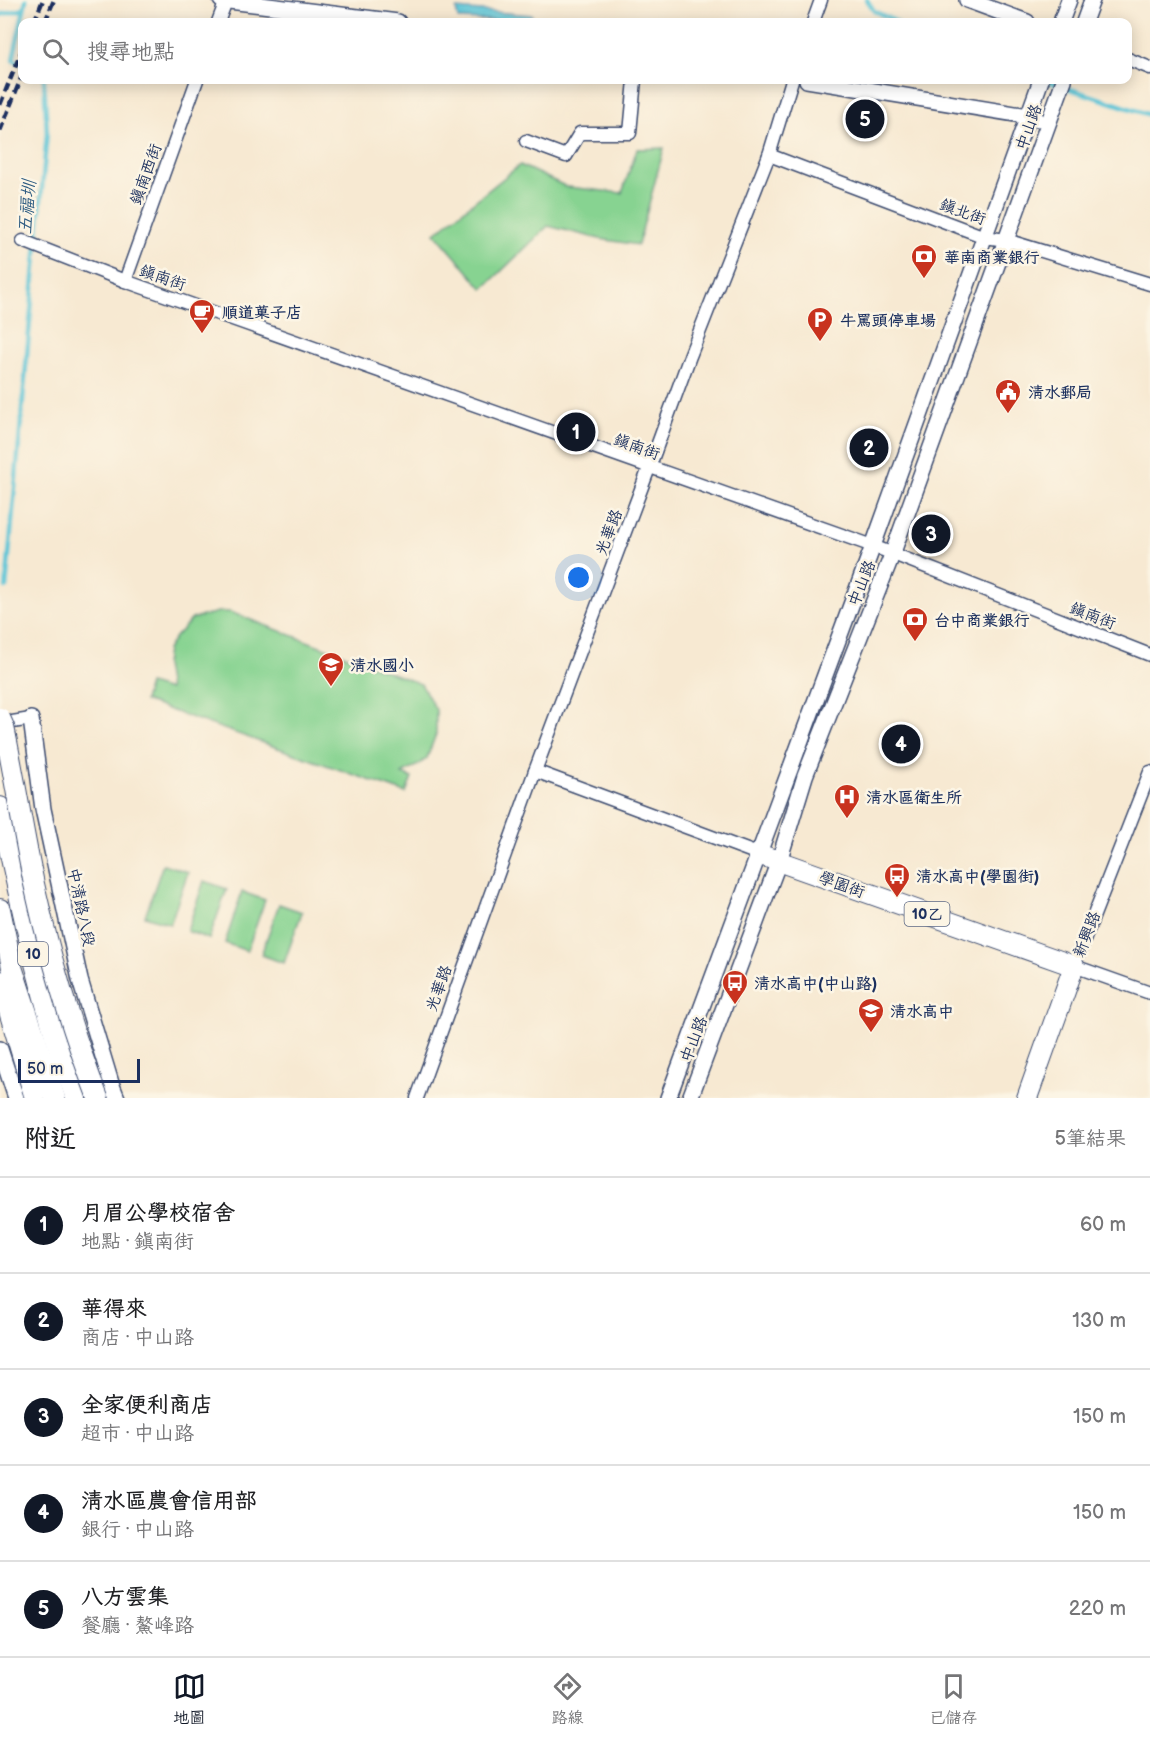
<!DOCTYPE html>
<html lang="zh-TW">
<meta charset="utf-8">
<style>
body{margin:0;font-family:"Balsamiq Sans","LXGW WenKai TC",sans-serif;background:#f2f2f2;color:#202124}
.scale{position:absolute;left:18px;bottom:15px;width:122px;box-sizing:border-box;padding-left:6px;border:3px solid #1b2f5e;border-top:0;font-size:16px;line-height:21px;white-space:nowrap;color:#1b2f5e;-webkit-text-stroke:4px #fcf5e5;paint-order:stroke}
.you{position:absolute;left:579px;top:578px;width:21px;height:21px;margin:-15px;border:4px solid #fff;border-radius:50%;background:#1a73e8;box-shadow:0 0 0 9px #1a73e833}
.badge{display:grid;place-items:center;width:39px;height:39px;border-radius:50%;background:#111827;color:#fff;font-size:20px;font-weight:700}
.pin{position:absolute;translate:-50% -50%;border:3px solid #fff;box-shadow:0 2px 6px #0006}
.list{margin:0;padding:0;list-style:none}
h2{display:flex;justify-content:space-between;align-items:center;height:78px;margin:0;padding:0 24px;font-size:26px}
h2 small{font-size:20px;font-weight:400;color:#757577}
.list li{display:grid;grid-template-columns:39px 1fr auto;gap:18px;align-items:center;box-sizing:border-box;height:96px;padding:0 24px;border-top:2px solid #e0e0e0}
.list b{display:block;font-size:22px;white-space:nowrap}
.list p{margin:0;font-size:20px;white-space:nowrap;color:#757577}
.list em{font-size:20px;font-style:normal;color:#757577}
.icon{flex:none;width:33px;height:33px;fill:none;stroke:currentColor;stroke-width:2;stroke-linecap:round;stroke-linejoin:round}
.map{position:relative;flex:none;width:1150px;height:1098px;overflow:hidden}
.search{position:absolute;background:#fff;box-shadow:0 3px 15px #0003;left:18px;right:18px;top:18px;height:66px;display:flex;align-items:center;gap:15px;box-sizing:border-box;padding:0 21px;border-radius:12px;color:#757577;font-size:22px}
.sheet{height:558px;background:#fff}
nav{display:flex;justify-content:space-around;align-items:center;box-sizing:border-box;height:84px;border-top:2px solid #e0e0e0;background:#fff;font-size:16px;color:#757577}
nav a{display:grid;justify-items:center;gap:3px}
nav .on{color:#111827}
.map>svg:first-child{display:block}
</style>
<div class="map">
<svg width="1150" height="1098" viewBox="0 0 1150 1098">
<rect width="100%" height="100%" fill="#fcf5e5"/>
<filter id="ink" filterUnits="userSpaceOnUse"><feTurbulence type="fractalNoise" baseFrequency=".0167" numOctaves="2"/><feDisplacementMap in="SourceGraphic" scale="12" xChannelSelector="R" yChannelSelector="G"/><feConvolveMatrix kernelMatrix="1 2 1 2 8 2 1 2 1" color-interpolation-filters="sRGB"/></filter>
<filter id="wash" filterUnits="userSpaceOnUse"><feTurbulence type="fractalNoise" baseFrequency=".008" numOctaves="4" result="noise"/><feDisplacementMap in="SourceGraphic" scale="24" xChannelSelector="R" yChannelSelector="G"/><feGaussianBlur stdDeviation="1.35" result="paint"/><feColorMatrix in="noise" values="0 0 0 0 0 0 0 0 0 0 0 0 0 0 0 0 0 1.4 0 .05"/><feComposite in="paint" operator="in"/></filter>
<g filter="url(#wash)">
<rect width="100%" height="100%" fill="#f7e9d2"/>
<g fill="#87d391" stroke="#518178" stroke-width="1.5">
<path d="M664,148L638,245L600,239L548,226L483,289L435,233L520,165L567,187L622,193L637,149Z"/>
<path d="M218,612H230L421,684L436,710V734L427,758L420,764L402,774L412,778L406,793L144,701L149,684L169,690L165,665L167,650L175,637L192,619Z"/>
<path d="M163,864L188,872L170,924L145,916Z"/>
<path d="M204,881L227,889L209,939L187,931Z"/>
<path d="M242,892L265,900L247,951L225,943Z"/>
<path d="M279,904L302,912L284,963L261,955Z"/>
</g>
<path fill="#5cc5d7" stroke="#3c7a9a" stroke-width="1.5" d="M456,9L532,15L530,22L458,19Z"/>
<g fill="none" stroke-linecap="round" stroke-linejoin="round">
<g stroke="#5cc5d7" stroke-width="4.5">
<path d="M867,0L874,11L897,22"/>
<path d="M0,15L24,9"/>
<path d="M22,63L13,60L26,0"/>
<path d="M1043,80L1150,115"/>
<path d="M6,588L47,133L44,80"/>
</g>
</g>
</g>
<g filter="url(#ink)">
<g fill="none" stroke-linecap="round" stroke-linejoin="round">
<defs>
<g id="minor">
<path d="M218,22L226,1"/>
<path d="M813,22L821,0"/>
<path d="M1128,59L1150,68"/>
<path d="M526,141L566,156L580,133H630L635,80"/>
<path d="M769,155L985,237L1006,240L1150,284"/>
<path d="M23,241L125,281L873,546L1150,655"/>
<path d="M125,281L197,80"/>
<path d="M0,724L31,719"/>
<path d="M535,771L758,854"/>
<path d="M1150,772L1074,966L1150,993"/>
<path d="M417,1098L535,771L649,468L690,356L769,155L792,80"/>
</g>
<g id="tertiary">
<path d="M221,0L398,22"/>
<path d="M967,0L1027,22"/>
<path d="M1061,22L1069,0"/>
<path d="M1084,22L1092,0"/>
<path d="M807,80L1028,116L1037,119"/>
<path d="M31,719L43,809L80,980L111,1083L117,1098"/>
<path d="M0,1049L16,1098"/>
<path d="M668,1098L873,546L1041,80"/>
<path d="M690,1098L779,861L805,776L892,555L1064,80"/>
</g>
<g id="primary">
<path d="M0,807C21,905 41,1004 76,1098"/>
<path d="M758,854L1074,966L1027,1098"/>
<path d="M0,909L12,967L55,1098"/>
<path d="M0,981L35,1098"/>
</g>
</defs>
<use href="#minor" stroke="#3c4b6f" stroke-width="15"/>
<use href="#tertiary" stroke="#3c4b6f" stroke-width="18"/>
<use href="#primary" stroke="#3c4b6f" stroke-width="22"/>
<use href="#minor" stroke="#fff" stroke-width="12"/>
<use href="#tertiary" stroke="#fff" stroke-width="15"/>
<use href="#primary" stroke="#fff" stroke-width="20"/>
<g stroke="#1b2f5e" stroke-width="4.5" stroke-dasharray="9 4.5" stroke-linecap="butt">
<path d="M34,22L43,0"/>
<path d="M45,22L54,0"/>
<path d="M0,105L22,50"/>
<path d="M0,131L22,76"/>
</g>
<defs>
<path id="primary-bridge" d="M0,718L4,727C15,779 23,832 34,884C50,957 71,1029 98,1098"/>
</defs>
<use href="#primary-bridge" stroke="#3c4b6f" stroke-width="22" stroke-linecap="butt"/>
<use href="#primary-bridge" stroke="#fff" stroke-width="20"/>
</g>
</g>
<defs>
<symbol id="bank-pin" viewBox="-11 -11 22 30"><path d="M0 17L-7.5 6A9.5 9.5 0 1 1 7.5 6Z" fill="#c8321e" stroke="#fcf5e5"/><path d="M-6-4H6V4H-6ZM0-2.3a2.3 2.3 0 1 0 0 4.6a2.3 2.3 0 1 0 0-4.6Z" fill="#fff"/></symbol>
<symbol id="cafe-pin" viewBox="-11 -11 22 30"><path d="M0 17L-7.5 6A9.5 9.5 0 1 1 7.5 6Z" fill="#c8321e" stroke="#fcf5e5"/><path d="M-5.5-4.5H6V0H3Q3 3.5 0 3.5H-2.5Q-5.5 3.5-5.5 0ZM3-3.2v2h1.7v-2ZM-6 4.5H4V6H-6Z" fill="#fff"/></symbol>
<symbol id="parking-pin" viewBox="-11 -11 22 30"><path d="M0 17L-7.5 6A9.5 9.5 0 1 1 7.5 6Z" fill="#c8321e" stroke="#fcf5e5"/><path d="M-3.5-5.5H1a3.5 3.5 0 0 1 0 7H-1V5.5H-3.5ZM-1-3.4V-.6H.8a1.4 1.4 0 0 0 0-2.8Z" fill="#fff"/></symbol>
<symbol id="civic-pin" viewBox="-11 -11 22 30"><path d="M0 17L-7.5 6A9.5 9.5 0 1 1 7.5 6Z" fill="#c8321e" stroke="#fcf5e5"/><path d="M-.6-6.5H3V-4.5H.6V-3L4-1V1h2V6H-6V1h2V-1L-.6-3ZM-1.2 2.5V6h2.4V2.5Z" fill="#fff"/></symbol>
<symbol id="school-pin" viewBox="-11 -11 22 30"><path d="M0 17L-7.5 6A9.5 9.5 0 1 1 7.5 6Z" fill="#c8321e" stroke="#fcf5e5"/><path d="M0-5L7-2L0 1L-7-2ZM-4 1L0 2.5L4 1V4Q0 6-4 4Z" fill="#fff"/></symbol>
<symbol id="hospital-pin" viewBox="-11 -11 22 30"><path d="M0 17L-7.5 6A9.5 9.5 0 1 1 7.5 6Z" fill="#c8321e" stroke="#fcf5e5"/><path d="M-5-5h3v3.5h4V-5h3V5h-3V1.5h-4V5h-3Z" fill="#fff"/></symbol>
<symbol id="bus-pin" viewBox="-11 -11 22 30"><path d="M0 17L-7.5 6A9.5 9.5 0 1 1 7.5 6Z" fill="#c8321e" stroke="#fcf5e5"/><path d="M-5-6H5V4H4V6H2V4H-2V6H-4V4H-5ZM-3.5-4V0h7V-4ZM-3.5 1.2v1.5H-2V1.2ZM2 1.2v1.5H3.5V1.2Z" fill="#fff"/></symbol>
</defs>
<g fill-rule="evenodd">
<use href="#bank-pin" x="909" y="242" width="30" height="40"/>
<use href="#cafe-pin" x="187" y="297" width="30" height="40"/>
<use href="#parking-pin" x="805" y="305" width="30" height="40"/>
<use href="#civic-pin" x="993" y="377" width="30" height="40"/>
<use href="#bank-pin" x="900" y="605" width="30" height="40"/>
<use href="#school-pin" x="316" y="650" width="30" height="40"/>
<use href="#hospital-pin" x="832" y="782" width="30" height="40"/>
<use href="#bus-pin" x="882" y="861" width="30" height="40"/>
<use href="#bus-pin" x="720" y="968" width="30" height="40"/>
<use href="#school-pin" x="856" y="996" width="30" height="40"/>
</g>
<g text-anchor="middle" stroke-width="5" stroke-linejoin="round" paint-order="stroke">
<g fill="#fcf5e5" stroke="#5e6a86" stroke-width="1.5">
<rect x="904.5" y="902" width="45" height="24" rx="4.5"/>
<rect x="18" y="942" width="30" height="24" rx="4.5"/>
</g>
<g font-size="15" font-weight="bold" fill="#1b2f5e">
<text x="927" y="919">10乙</text>
<text x="33" y="959">10</text>
</g>
<g font-size="16" fill="#1b2f5e" stroke="#fcf5e5">
<text transform="translate(1028 127) rotate(-70)" y="6">中山路</text>
<text transform="translate(145 174) rotate(-70)" y="6">鎮南西街</text>
<text transform="translate(963 211) rotate(20)" y="6">鎮北街</text>
<text transform="translate(163 277) rotate(19)" y="6">鎮南街</text>
<text transform="translate(637 446) rotate(20)" y="6">鎮南街</text>
<text transform="translate(608 532) rotate(-69)" y="6">光華路</text>
<text transform="translate(861 583) rotate(-68)" y="6">中山路</text>
<text transform="translate(1093 615) rotate(21)" y="6">鎮南街</text>
<text transform="translate(842 884) rotate(20)" y="6">學園街</text>
<text transform="translate(82 907) rotate(78)" y="6">中清路八段</text>
<text transform="translate(1086 934) rotate(-69)" y="6">新興路</text>
<text transform="translate(438 988) rotate(-70)" y="6">光華路</text>
<text transform="translate(693 1039) rotate(-69)" y="6">中山路</text>
</g>
<g font-size="16" font-weight="bold" fill="#1b2f5e" stroke="#fcf5e5" text-anchor="start">
<text x="944" y="263">華南商業銀行</text>
<text x="222" y="318">順道菓子店</text>
<text x="840" y="326">牛罵頭停車場</text>
<text x="1028" y="398">清水郵局</text>
<text x="934" y="626">台中商業銀行</text>
<text x="350" y="671">清水國小</text>
<text x="866" y="803">清水區衛生所</text>
<text x="916" y="882">清水高中(學園街)</text>
<text x="754" y="989">清水高中(中山路)</text>
<text x="890" y="1017">清水高中</text>
</g>
<g font-size="18" font-style="italic" fill="#2e5c82" stroke="#fcf5e5">
<text transform="translate(27 207) rotate(-85)" y="6">五福圳</text>
</g>
</g>
</svg>
<div class="scale">50 m</div>
<div class="you"></div>
<div class="pin badge" style="left:576px;top:432px">1</div>
<div class="pin badge" style="left:869px;top:448px">2</div>
<div class="pin badge" style="left:931px;top:534px">3</div>
<div class="pin badge" style="left:901px;top:744px">4</div>
<div class="pin badge" style="left:865px;top:119px">5</div>
<div class="search"><svg class="icon" aria-label="search" viewBox="0 0 24 24"><circle cx="10" cy="10" r="6"/><path d="M15 15l6 6"/></svg>搜尋地點</div>
</div>
<section class="sheet">
<h2>附近<small>5筆結果</small></h2>
<ul class="list">
<li><span class="badge">1</span><div><b>月眉公學校宿舍</b><p>地點 · 鎮南街</p></div><em>60 m</em></li>
<li><span class="badge">2</span><div><b>華得來</b><p>商店 · 中山路</p></div><em>130 m</em></li>
<li><span class="badge">3</span><div><b>全家便利商店</b><p>超市 · 中山路</p></div><em>150 m</em></li>
<li><span class="badge">4</span><div><b>清水區農會信用部</b><p>銀行 · 中山路</p></div><em>150 m</em></li>
<li><span class="badge">5</span><div><b>八方雲集</b><p>餐廳 · 鰲峰路</p></div><em>220 m</em></li>
</ul>
</section>
<nav>
<a class="on"><svg class="icon" aria-label="map" viewBox="0 0 24 24"><path d="M3 6l6-2 6 2 6-2v14l-6 2-6-2-6 2zM9 4v14M15 6v14"/></svg>地圖</a>
<a><svg class="icon" aria-label="directions" viewBox="0 0 24 24"><path d="M12 3l9 9-9 9-9-9zM9 14v-3h6M13 9l2 2-2 2"/></svg>路線</a>
<a><svg class="icon" aria-label="saved" viewBox="0 0 24 24"><path d="M7 4h10v16l-5-4-5 4z"/></svg>已儲存</a>
</nav>
